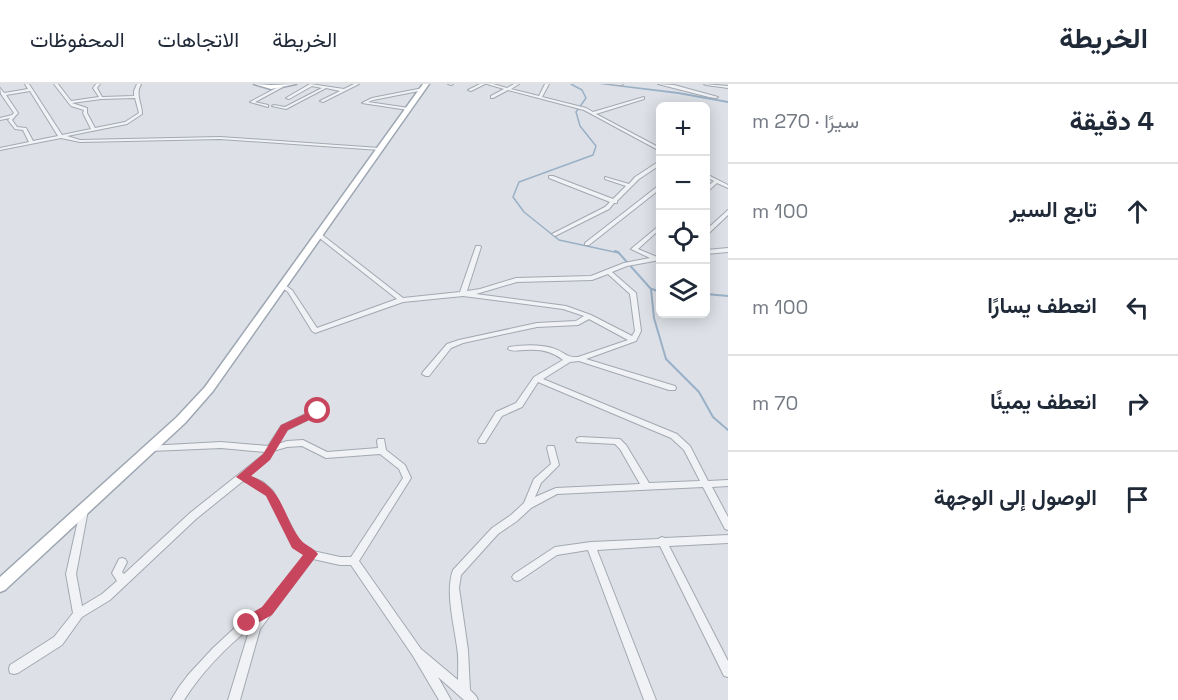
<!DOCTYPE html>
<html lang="ar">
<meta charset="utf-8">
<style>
body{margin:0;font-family:"Space Grotesk",Vazirmatn,sans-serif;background:#f2f2f3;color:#1f2937;direction:rtl}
.controls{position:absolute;right:18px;top:18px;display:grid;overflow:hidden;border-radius:9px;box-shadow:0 3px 15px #0003}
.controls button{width:54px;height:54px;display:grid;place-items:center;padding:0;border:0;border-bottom:2px solid #e0e1e3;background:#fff;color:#1f2937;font:30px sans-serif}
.stop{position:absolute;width:18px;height:18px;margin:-14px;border:4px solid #c8465d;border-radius:50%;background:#fff}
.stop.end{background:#c8465d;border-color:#fff;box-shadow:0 2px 6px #0008}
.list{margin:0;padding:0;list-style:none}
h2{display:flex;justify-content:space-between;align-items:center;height:78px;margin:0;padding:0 24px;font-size:26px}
h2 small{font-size:20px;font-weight:400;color:#747a83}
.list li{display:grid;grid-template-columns:39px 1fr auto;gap:18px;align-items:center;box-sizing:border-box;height:96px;padding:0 24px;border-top:2px solid #e0e1e3}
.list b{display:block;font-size:22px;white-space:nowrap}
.list em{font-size:20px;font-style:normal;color:#747a83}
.icon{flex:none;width:33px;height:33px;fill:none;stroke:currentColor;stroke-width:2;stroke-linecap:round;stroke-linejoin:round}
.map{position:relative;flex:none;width:728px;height:616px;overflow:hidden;direction:ltr}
header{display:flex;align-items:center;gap:36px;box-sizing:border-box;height:84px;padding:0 30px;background:#fff;border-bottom:2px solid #e0e1e3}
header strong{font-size:28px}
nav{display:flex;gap:33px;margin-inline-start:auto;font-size:21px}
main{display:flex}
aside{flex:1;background:#fff}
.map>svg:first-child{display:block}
</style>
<header>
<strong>الخريطة</strong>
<nav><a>الخريطة</a><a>الاتجاهات</a><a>المحفوظات</a></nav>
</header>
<main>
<aside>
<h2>4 دقيقة<small>سيرًا · 270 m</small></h2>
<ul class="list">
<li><svg class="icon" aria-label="ahead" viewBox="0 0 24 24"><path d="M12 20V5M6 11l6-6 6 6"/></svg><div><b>تابع السير</b></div><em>100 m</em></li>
<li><svg class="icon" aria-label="left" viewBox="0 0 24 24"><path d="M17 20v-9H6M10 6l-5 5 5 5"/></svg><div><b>انعطف يسارًا</b></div><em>100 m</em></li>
<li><svg class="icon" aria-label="right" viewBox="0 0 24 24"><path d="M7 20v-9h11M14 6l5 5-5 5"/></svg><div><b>انعطف يمينًا</b></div><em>70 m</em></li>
<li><svg class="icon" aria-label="arrive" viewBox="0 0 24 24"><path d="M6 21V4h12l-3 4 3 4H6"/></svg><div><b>الوصول إلى الوجهة</b></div></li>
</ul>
</aside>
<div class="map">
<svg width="728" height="616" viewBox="0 0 728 616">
<rect width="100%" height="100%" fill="#dde1e7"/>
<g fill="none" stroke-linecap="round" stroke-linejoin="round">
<path stroke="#99b0c6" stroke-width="1.5" d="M571,0L582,6L586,14L576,28L580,42L596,62L593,71L519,98L513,113L524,128L559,156L619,169"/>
<g stroke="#99b0c6" stroke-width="2">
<path d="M615,167L618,168L651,205L654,234L666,275L699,308L713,333L728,346"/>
<path d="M652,205L660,208"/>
<path d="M706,210L728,212"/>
</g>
<path fill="#99b0c6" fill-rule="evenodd" d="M599,0H610L678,8L728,17V19L678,10Z"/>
<defs>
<g id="minor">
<path d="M25,0H29L62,51L91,45L83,29L84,26L71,22L54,0H58L71,17L99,13L93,4L96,0H100L97,4L102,13L134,12V7L137,0H141C135,11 142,19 142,30L127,40L67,52L80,56L220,53L380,64L382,65L380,66L220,55L80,58L61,54L0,66V64L29,58L23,46L15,45L8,36L10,34L0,36V34L12,31L14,29L1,10L0,4L4,9L28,5ZM30,7L58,52L33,57L26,44L17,43L12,36L18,29L6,11ZM135,14L139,29L125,38L95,44L87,29V24L72,19L101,15Z"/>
<path d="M310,0L344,5L354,0H359L323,18L320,17L340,7L326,4L286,25L272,22L274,21L285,23L322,4L312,2L289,15L286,14Z"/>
<path d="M448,0H453L451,1Z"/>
<path d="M480,0H485L471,7L468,6Z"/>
<path d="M487,0H493L507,4L514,0H519L511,5L539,12L545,0H549L542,13L586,24L593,28L644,13V15L596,30L660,64V67L584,26L508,6L493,14H491V12L504,5Z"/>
<path d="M610,0H623L621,1Z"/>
<path d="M658,0L674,1L718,13L716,14L709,13Z"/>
<path d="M704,0L728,2V4L706,1Z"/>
<path d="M280,2L283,3L255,18L268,21V23L250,18Z"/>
<path d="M423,4L424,6L373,16L368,18L409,24L410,25L408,26L362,19L372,14Z"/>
<path d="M658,78H660V81L639,95L617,117V119H614L609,125L555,152L552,150L605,123L610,118L549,94V92H553L613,115L626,102L605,95V93L629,100L635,93Z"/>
<path d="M706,90L728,101V104L717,99L708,107H706V104L714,97L706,93Z"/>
<path d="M658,102H660V105L589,161H585V159Z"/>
<path d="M728,126V131L708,150L706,151V146Z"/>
<path d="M660,141V145L638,165L657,173L660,172V176L627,182L612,188L636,209L641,247L636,257L586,275L675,302L676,304L675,306H669L579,277L570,278L543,295L677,350L690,362L708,397L728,396V402L712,403L728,433V446L725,445L703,403L557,410L531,424L517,437L498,450L461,491L459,504L468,566L470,606L476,612L478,616H464L438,593L451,616H439L413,572L351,481H340L313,475L260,545L240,616H228L250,544C225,564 201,589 184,616H171L179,603L188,591L213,564L240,539L252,530L264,523L305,471L293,463L267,411L257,402L243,397L196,435L110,516L82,533L62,561L18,589L14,590L10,589L9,585L10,581L54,553L73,529L66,490L81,423L84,422L87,423L88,426L76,490L82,522L102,510L117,497L112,489L119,475L122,474L125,475L127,478L122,488L124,490L190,429L263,371L265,368L221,364L151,367L148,366L147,364L148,362L221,358L268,362L281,342L318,324L322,327L321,329L287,346L278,360L287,357L303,356L327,368L378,364L377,357L378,355H384L386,366L405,381L411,394L359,477L421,565L458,596C458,585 459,574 457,563C454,540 445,507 453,486L492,444L511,431L524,419L534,395L551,380L547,364L548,362H554L559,381L541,399L535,413L556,404L640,400L620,365L615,360L577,358L576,356L577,354L580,353L620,355L626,361L649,399L700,397L684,366L671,354L538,298L522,323L502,332L485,359H479L478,357L496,328L516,319L534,293L563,276C552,267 540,265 526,266C519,266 513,268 508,265L509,263C523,261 538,260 552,264C564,267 565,274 578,273L628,256L589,235L578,241L537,243L463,259L451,264L429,292H426L422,290L423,288L447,260L459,256L537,239L576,237L584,232L563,225L463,212L403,218L315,249L312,247L288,208L280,202L281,201H285L292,206L317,244L397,215L317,152V150H321L403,214L460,208L476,162H480L481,163L467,207L480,205L516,194L591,192L624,179L650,174L631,165ZM608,190L630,210L635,247L632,252L591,231L566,222L476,210L517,198L592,196ZM302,362L326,374L380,370L399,385L403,394L351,473H340L313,467L299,457L273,407L263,398L248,392L269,375L273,367L287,363Z"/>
<path d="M728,164V168L706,170V166Z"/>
<path d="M728,451V459L669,462L728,577V593L724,592L660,462L597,466L656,616H644L588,466L557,471L520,496L517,497L514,496L512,493L514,490L555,463L591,458L658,455L662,453L665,454Z"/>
</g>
<g id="major">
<path d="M254,0L271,1L296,0L271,5Z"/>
<path d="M423,0H429L213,307L185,339L5,506L0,508V493L177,333L205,303Z"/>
</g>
</defs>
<use href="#minor" stroke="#a3a8b1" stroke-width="2"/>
<use href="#major" stroke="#9da6b2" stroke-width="3"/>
<use href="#minor" fill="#f0f2f5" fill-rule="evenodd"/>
<use href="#major" fill="#fff" fill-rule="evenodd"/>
</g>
<path fill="#c8465d" d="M318,324L322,325V330L288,346L270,376L251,392C284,405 281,429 300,455C304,461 313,463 318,470L272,531L247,545L242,543L240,539L242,535L262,523L303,471L292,464L266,412L236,393L263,370L281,341Z"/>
</svg>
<div class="controls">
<button>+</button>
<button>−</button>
<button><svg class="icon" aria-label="locate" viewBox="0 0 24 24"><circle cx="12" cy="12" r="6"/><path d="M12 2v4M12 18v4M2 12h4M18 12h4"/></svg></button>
<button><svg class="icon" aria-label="layers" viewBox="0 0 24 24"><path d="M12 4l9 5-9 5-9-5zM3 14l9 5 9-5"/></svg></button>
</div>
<div class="stop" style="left:318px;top:327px"></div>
<div class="stop end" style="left:247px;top:539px"></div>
</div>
</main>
